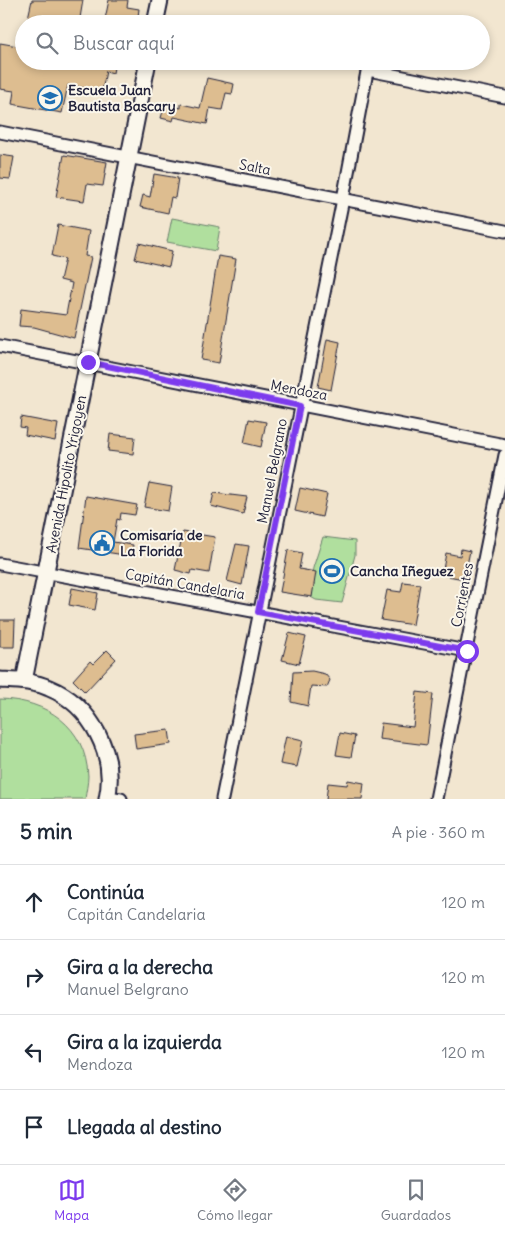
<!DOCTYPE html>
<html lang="es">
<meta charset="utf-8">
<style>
body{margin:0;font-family:Delius,sans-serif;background:#f6f6f7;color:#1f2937}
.stop{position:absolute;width:15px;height:15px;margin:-11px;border:4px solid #7c3aed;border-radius:50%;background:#fff}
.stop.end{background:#7c3aed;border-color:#fff;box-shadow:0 1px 5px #0008}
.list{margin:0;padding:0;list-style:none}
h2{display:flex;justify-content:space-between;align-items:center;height:65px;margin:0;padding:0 20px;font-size:21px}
h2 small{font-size:16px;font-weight:400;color:#747a83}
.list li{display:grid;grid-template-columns:32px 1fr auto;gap:15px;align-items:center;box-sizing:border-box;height:75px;padding:0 20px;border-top:1px solid #e0e1e3}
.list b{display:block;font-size:19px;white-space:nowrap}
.list p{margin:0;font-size:16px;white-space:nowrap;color:#747a83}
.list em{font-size:16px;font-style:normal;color:#747a83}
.icon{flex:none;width:28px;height:28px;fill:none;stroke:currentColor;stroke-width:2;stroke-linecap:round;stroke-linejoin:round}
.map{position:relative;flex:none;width:505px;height:799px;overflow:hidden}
.search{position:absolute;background:#fff;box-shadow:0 2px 8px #0003;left:15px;right:15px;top:15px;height:55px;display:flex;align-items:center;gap:12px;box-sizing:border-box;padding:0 18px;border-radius:28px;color:#747a83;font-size:19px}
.sheet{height:365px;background:#fff}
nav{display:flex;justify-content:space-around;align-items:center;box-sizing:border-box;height:70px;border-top:1px solid #e0e1e3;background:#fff;font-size:14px;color:#747a83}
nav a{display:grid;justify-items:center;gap:2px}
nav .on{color:#7c3aed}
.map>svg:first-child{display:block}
</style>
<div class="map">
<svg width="505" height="799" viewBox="0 0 505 799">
<rect width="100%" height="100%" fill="#f2e6d0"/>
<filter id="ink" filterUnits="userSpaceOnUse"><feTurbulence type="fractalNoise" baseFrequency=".02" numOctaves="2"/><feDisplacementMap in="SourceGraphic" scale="10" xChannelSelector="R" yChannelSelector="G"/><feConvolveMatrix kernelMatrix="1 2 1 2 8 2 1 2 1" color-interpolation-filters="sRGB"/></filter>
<g filter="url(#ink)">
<g fill="#b0df9e" stroke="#69806c">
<path d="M172,218L220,227L216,251L167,242Z"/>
<path d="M323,537L355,541V555L342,603L316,600L309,596L313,568Z"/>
<path d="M0,699C46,700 86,726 88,776C88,783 86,792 85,799H0Z"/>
</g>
<g fill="#ddbd90" stroke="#22223b">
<path d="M32,0H83L79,24H56L28,18Z"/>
<path d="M109,0H128L127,7L139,9L137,24H104Z"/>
<path d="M0,43L24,47V61H115L113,73L106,71L102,91L68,85L62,113L12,104L14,91L0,89Z"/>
<path d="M207,78L234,84L232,94L226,93L222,110L210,108L207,124L174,117L173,121L161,118L165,104L181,108V104L200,108Z"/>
<path d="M0,155L14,157L10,179L0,178Z"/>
<path d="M64,155L107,162L103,186L87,184L84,201L56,197Z"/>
<path d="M154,174L178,178L175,198L171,197L168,213L140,207L143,195L150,197Z"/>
<path d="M58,225L89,231L85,256L91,257L74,338L34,327L19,326L21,309L66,315L72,283L60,280L65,259L52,256Z"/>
<path d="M139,243L172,251L169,267L135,259Z"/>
<path d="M218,256L236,259L219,363L201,360Z"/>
<path d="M327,339L340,342L331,390L318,387Z"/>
<path d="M21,417L58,424L55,441L25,435L26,428L20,427Z"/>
<path d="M249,419L266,422L261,447L244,443Z"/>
<path d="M110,434L135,437L133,454L108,451Z"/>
<path d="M149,483L172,487L168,511L144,507Z"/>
<path d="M300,488L327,494L322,517L295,511Z"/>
<path d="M214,493L247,497L243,514L211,506Z"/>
<path d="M86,496L137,505L135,515L121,513L120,520L117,519L113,542L133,545L131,556L79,548Z"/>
<path d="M183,532L215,537L209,573L192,570L191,574L175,570Z"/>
<path d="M236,544L249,546L242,585L227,581Z"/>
<path d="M461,549L470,551L464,579L442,575L446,553L460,556Z"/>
<path d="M288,550L302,553L299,569L316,572L312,597L280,592Z"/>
<path d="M403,582L420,584L413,625L381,620L387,590L401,592Z"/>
<path d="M72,588L98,593L95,610L69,605Z"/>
<path d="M0,620H15L14,647H0Z"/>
<path d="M289,633L306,637L299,664L282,660Z"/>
<path d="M107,650L116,659L85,692L73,680L90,661L93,664Z"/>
<path d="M312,671L325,674L330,680L327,687L311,686L308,706L291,702L293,672Z"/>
<path d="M417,692L433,694L427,745L379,739L381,723L413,727Z"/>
<path d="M169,730L171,744L136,749L134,734Z"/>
<path d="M340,733L355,736L351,757L336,755Z"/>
<path d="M286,736L303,740L297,767L280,764Z"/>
<path d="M348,780L364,783L362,799H326L328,783L347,785Z"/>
</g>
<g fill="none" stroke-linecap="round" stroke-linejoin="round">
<defs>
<g id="street">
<path d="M368,70L505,97"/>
<path d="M0,132L505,231"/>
<path d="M0,346L505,445"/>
<path d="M0,564L467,651"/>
<path d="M108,797L121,799"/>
<path d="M222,799L343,199L369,61"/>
<path d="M436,799L505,455"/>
</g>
<g id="secondary">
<path d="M155,24L160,0"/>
<path d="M0,680C17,681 33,681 49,688C91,705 117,755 107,799"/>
<path d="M24,681L148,61"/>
</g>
</defs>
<use href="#street" stroke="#22223b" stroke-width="15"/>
<use href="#secondary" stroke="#22223b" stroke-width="19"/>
<use href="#street" stroke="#fbf7ec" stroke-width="11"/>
<use href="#secondary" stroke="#fbf7ec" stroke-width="15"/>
</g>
</g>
<g fill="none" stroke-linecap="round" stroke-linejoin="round" filter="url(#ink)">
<path stroke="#7c3aed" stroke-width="6" d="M88,362L300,406L258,612L467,651"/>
</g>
<defs>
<symbol id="school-ring" viewBox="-11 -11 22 22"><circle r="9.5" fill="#fbf7ec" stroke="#1f6fb2" stroke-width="1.5"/><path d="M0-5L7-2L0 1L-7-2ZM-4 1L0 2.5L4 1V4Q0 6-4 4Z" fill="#1f6fb2"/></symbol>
<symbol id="civic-ring" viewBox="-11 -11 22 22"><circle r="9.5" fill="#fbf7ec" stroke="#1f6fb2" stroke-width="1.5"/><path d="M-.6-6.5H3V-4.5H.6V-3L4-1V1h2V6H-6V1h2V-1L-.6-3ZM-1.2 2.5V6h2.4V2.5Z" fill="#1f6fb2"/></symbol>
<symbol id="stadium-ring" viewBox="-11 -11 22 22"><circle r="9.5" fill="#fbf7ec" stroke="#1f6fb2" stroke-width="1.5"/><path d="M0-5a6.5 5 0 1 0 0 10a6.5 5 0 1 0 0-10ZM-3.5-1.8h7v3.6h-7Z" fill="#1f6fb2"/></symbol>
</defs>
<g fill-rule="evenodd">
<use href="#school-ring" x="36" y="84" width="28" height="28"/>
<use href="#civic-ring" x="88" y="529" width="28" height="28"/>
<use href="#stadium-ring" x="318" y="557" width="28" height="28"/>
</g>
<g text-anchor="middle" stroke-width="4" stroke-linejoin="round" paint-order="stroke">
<g font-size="14" font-weight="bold" fill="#22223b" stroke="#fbf7ec" text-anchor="start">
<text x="68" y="95">Escuela Juan<tspan x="68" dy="16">Bautista Bascary</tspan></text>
<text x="120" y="540">Comisaría de<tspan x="120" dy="16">La Florida</tspan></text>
<text x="350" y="576">Cancha Iñeguez</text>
</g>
<g font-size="14" fill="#22223b" stroke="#fbf7ec">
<text transform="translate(255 167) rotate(11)" y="5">Salta</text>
<text transform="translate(299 390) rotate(11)" y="5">Mendoza</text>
<text transform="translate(272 471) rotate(-79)" y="5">Manuel Belgrano</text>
<text transform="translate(66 474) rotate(-79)" y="5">Avenida Hipolito Yrigoyen</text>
<text transform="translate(185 584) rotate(10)" y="5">Capitán Candelaria</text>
<text transform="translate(462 595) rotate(-79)" y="5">Corrientes</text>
</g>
</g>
</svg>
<div class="stop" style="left:467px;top:651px"></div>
<div class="stop end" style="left:88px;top:362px"></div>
<div class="search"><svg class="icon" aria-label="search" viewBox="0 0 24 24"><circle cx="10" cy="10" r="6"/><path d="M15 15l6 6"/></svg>Buscar aquí</div>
</div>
<section class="sheet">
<h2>5 min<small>A pie · 360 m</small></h2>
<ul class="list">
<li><svg class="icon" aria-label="ahead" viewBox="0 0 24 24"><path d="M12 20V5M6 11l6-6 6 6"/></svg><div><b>Continúa</b><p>Capitán Candelaria</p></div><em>120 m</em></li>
<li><svg class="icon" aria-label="right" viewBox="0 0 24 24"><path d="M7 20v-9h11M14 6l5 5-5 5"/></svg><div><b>Gira a la derecha</b><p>Manuel Belgrano</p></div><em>120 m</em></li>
<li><svg class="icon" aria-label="left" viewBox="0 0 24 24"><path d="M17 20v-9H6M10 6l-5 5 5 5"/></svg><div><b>Gira a la izquierda</b><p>Mendoza</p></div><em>120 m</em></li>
<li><svg class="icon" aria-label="arrive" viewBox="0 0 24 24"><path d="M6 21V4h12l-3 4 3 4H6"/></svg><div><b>Llegada al destino</b></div></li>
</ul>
</section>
<nav>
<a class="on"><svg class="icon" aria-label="map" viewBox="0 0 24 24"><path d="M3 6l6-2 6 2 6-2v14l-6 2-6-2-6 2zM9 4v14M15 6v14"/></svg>Mapa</a>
<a><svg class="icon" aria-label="directions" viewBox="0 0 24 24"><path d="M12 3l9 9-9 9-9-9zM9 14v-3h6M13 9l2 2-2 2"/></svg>Cómo llegar</a>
<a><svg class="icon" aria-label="saved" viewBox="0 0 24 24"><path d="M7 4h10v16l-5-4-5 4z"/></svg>Guardados</a>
</nav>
